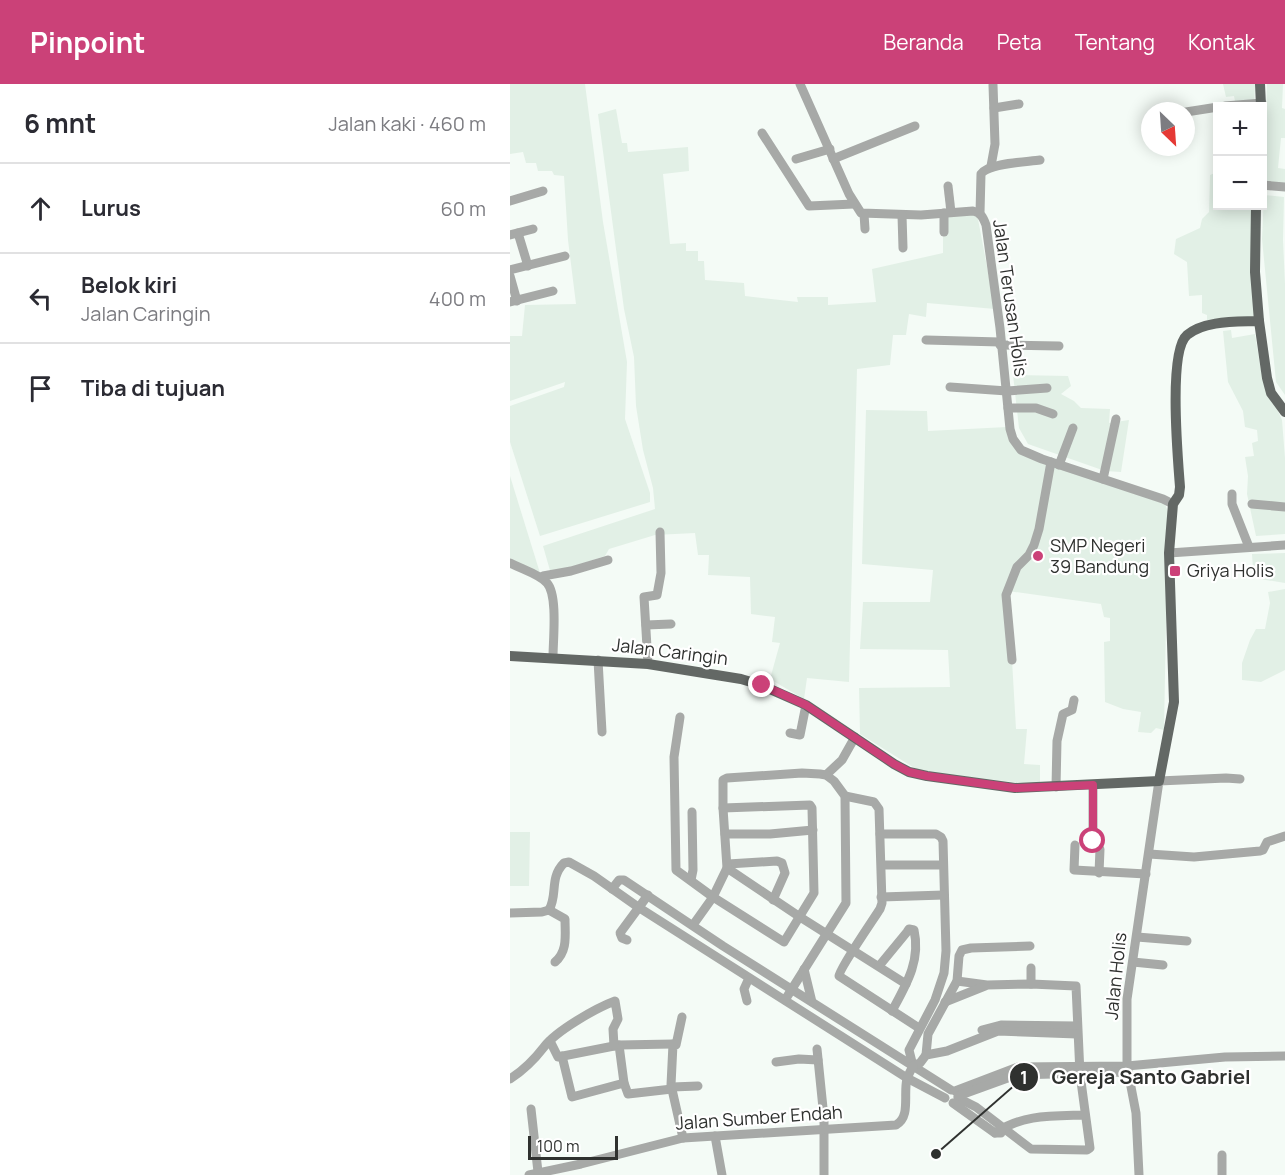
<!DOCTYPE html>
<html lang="id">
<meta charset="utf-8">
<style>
body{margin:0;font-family:Manrope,sans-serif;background:#f7f7f7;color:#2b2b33}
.controls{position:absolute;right:18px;top:18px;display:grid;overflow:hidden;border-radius:0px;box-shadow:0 3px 15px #0003}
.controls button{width:54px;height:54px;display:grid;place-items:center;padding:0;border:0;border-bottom:2px solid #e1e1e2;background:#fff;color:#2b2b33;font:30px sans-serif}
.compass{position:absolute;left:631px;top:18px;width:54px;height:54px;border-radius:50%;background:#fff;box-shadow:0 3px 15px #0003;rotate:155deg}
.scale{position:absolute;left:18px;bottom:15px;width:90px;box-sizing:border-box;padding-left:6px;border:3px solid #2f312f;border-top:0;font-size:16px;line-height:21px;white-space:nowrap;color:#2f312f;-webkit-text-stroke:4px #fff;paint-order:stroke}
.stop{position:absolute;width:18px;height:18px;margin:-14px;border:4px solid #cb4178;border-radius:50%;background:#fff}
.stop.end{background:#cb4178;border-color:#fff;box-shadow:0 2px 6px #0008}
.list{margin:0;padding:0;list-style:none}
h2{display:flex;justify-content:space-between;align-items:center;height:78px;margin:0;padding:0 24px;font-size:26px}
h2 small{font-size:20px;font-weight:400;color:#7c7c81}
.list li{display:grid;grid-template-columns:39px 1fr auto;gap:18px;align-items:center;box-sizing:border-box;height:90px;padding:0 24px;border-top:2px solid #e1e1e2}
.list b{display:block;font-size:22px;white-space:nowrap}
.list p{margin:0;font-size:20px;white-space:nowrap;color:#7c7c81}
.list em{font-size:20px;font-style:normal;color:#7c7c81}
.icon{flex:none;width:33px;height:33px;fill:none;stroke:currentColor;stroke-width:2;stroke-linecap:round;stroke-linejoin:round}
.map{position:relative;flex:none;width:775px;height:1091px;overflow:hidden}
header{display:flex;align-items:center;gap:36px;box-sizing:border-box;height:84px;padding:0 30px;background:#cb4178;color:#fff}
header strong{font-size:28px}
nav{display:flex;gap:33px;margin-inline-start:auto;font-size:21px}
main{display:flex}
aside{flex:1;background:#fff}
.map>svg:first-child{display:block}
</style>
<header>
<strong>Pinpoint</strong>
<nav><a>Beranda</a><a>Peta</a><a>Tentang</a><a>Kontak</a></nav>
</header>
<main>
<aside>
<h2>6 mnt<small>Jalan kaki · 460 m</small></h2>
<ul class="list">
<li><svg class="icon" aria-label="ahead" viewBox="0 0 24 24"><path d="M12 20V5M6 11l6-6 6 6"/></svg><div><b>Lurus</b></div><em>60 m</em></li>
<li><svg class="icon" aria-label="left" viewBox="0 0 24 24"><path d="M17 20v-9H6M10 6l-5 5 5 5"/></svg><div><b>Belok kiri</b><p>Jalan Caringin</p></div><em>400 m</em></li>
<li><svg class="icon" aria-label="arrive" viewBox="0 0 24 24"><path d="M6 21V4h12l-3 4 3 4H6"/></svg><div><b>Tiba di tujuan</b></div></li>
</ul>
</aside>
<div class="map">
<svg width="775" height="1091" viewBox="0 0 775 1091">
<rect width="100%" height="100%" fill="#f4fbf6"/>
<g fill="#e2f0e6">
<path d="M0,0H75L93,138L117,278L115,335L140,409V418L30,452L0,358V322L54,303L55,298L0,317V252H12L15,221L66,220L58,156L54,92L44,91L42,87H28L26,79H16L13,68L0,70Z"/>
<path d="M713,0H745L744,22H726L724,12L716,13Z"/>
<path d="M757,0H773L772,24L775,25V54H771L768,84L775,85V99H755Z"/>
<path d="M106,25L112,59H117L118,68L178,63L179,87L153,90L160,160L176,159V167H188V177H194L195,196L234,199L235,212L288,218L287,213H318V221L366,218L362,185L433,169V132L465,130L468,135L485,225L417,219L416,233L399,230L396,251H383L380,281L347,285L339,598L297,594L294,615L260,595L270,559L262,558L265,533L241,530L240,493L198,491L199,471H188L185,449L145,451L99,465L95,472L41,490L33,462L145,425L143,404L133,366L126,322L124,273L114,225L88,30Z"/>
<path d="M707,88L708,122H741V173L746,233L697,236V231L692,229V211L679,212L677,178L664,170L666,155L690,144L692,135L699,128L700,91Z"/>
<path d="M754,111L774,113L773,156L775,200V311L766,298L752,155Z"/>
<path d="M721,246L722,254L745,250L752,292L772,336L775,374V450L746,452L737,410L738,392L735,373L744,372L742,359L748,357L747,346L735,343L733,327L718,298L713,247Z"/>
<path d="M503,291L558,292L561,302L551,310L564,317L571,324L600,325L599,339L619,336L611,388L595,387L518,360L509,344Z"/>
<path d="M356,326L417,327L418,347L497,343L503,362L655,420L658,428L654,646L646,644L641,649L628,648L631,628L613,625L595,618L594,558L600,557V534L594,533L591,520L498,507L506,645H517L514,680L530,681V701L431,690L406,685L350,650L349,604L440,603L438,566L350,565L353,518H420L423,486L352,480Z"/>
<path d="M0,392L30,489L0,475Z"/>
<path d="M775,469V499L750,495L748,487L743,485L742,470Z"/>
<path d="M775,505V586L751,598L732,596V579L740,556L746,545H755L760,519L758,508Z"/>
<path d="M0,748H20L19,802H0Z"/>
</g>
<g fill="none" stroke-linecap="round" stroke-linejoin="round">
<g stroke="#a7a9a7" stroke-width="9">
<path d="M290,0L339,110L351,129L411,131L463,127C471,129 473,133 476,141L490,244L500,345L503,355L511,366L532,375L653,415L663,420"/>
<path d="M715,22L752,19"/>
<path d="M484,24L509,20"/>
<path d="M676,28L708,23"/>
<path d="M252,49L299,122L344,120"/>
<path d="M286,75L320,65"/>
<path d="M323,75L405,42"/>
<path d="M481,82L485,60L483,1"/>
<path d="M752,101L775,103"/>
<path d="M438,102L441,128"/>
<path d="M0,117L33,107"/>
<path d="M470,129L471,90C478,79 516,78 530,76"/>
<path d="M354,130L355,145"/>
<path d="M392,131L393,164"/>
<path d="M434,148V129"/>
<path d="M8,149L18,182"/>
<path d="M0,151L23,145"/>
<path d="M0,186L55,172"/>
<path d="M0,192L7,217"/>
<path d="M0,218L43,207"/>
<path d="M416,256L490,258"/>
<path d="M490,261L549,262"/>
<path d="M440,303L497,307L537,304"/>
<path d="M498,324H526L543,330"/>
<path d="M549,381L563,344"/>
<path d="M593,395L606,335"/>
<path d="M722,410V420L739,463"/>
<path d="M742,420L775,423"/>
<path d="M659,469L775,461"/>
<path d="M0,479C11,485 29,490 37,499C48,511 43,556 43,573"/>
<path d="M33,492L61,487L98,476"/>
<path d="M136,541L161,540"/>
<path d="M88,576L92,648"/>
<path d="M502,576L496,511L507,483L519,471L524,461L529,445L541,378"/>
<path d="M138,580L134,513L147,511L151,489L150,448"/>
<path d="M170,633L164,673L166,786L203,813L274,858L304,809L302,724L300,721L213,724"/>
<path d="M280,649L290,651L296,621"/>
<path d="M316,691L332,676L345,653"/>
<path d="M583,701V757L584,762L590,765L589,789"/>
<path d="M546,703L547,657L553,630L562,626L564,616"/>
<path d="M335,712L364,718L369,725L372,819L370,825C363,836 329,885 329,892L409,944"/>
<path d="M215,750H260L303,746"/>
<path d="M370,750H426L431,753L433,757L436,867L434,889L425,916L399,966L403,982"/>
<path d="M565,761L564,786L636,790"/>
<path d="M639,770L684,773L750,767L753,766L757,758L775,752"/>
<path d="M218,780L267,777L272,779L275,789L263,816"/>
<path d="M372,781H433"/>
<path d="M217,784L290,833L396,900"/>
<path d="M181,796L183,786L182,728"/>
<path d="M102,805L109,796H114L213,862L441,1006"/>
<path d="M371,813L434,811"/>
<path d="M39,826C48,811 39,794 54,779L59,778L84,792L128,823L397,994L435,1014"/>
<path d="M39,826L55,835C55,851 58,867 45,878"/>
<path d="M0,829L32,828L39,826"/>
<path d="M183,841L203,813L217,784L213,724V696L217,694L292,689L310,690L316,691L324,697L335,712L336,819L275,916"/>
<path d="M627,853L677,857"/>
<path d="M117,856L112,854L110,849L138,811"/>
<path d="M623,878L653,881"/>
<path d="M369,882L397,848L399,845L404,846C411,877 396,901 382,927"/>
<path d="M294,885L302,918"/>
<path d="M447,897L477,901L521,900L566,902L570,990L580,1064L577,1066L521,1065L466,1023L448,1014"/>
<path d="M521,900V884"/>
<path d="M237,917L234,905L239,894"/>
<path d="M435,918L475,902"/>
<path d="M172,933L166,961L163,960L161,1001L173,1054"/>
<path d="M472,946L491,941L567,942"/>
<path d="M40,957L48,973L109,961L163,960"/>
<path d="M109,961L114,999"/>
<path d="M307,965L314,1034V1091"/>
<path d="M416,971L418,950L447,897L449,872L452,866L461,864L520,862"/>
<path d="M52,972L62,1013L114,999L118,1010L162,1005"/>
<path d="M266,978L289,975L308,976"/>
<path d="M403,982L410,979L416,971L437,967L488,947L567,950"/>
<path d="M0,995C14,986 24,976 34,963C46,947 86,924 105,917L108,935L103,945L104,962"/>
<path d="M162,1003L188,1002"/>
<path d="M445,1007L508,983L617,982L715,973L775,972"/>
<path d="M448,1012L506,991L618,988"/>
<path d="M443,1019L485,1049H491"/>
<path d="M21,1025L28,1088"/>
<path d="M485,1049C512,1030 544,1032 575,1031"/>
<path d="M205,1052L212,1091"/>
<path d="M19,1091L71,1080L173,1054L386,1041C401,1033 393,1010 397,995C398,991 401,986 403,982"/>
<path d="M629,1091L626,1029L617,982V915L649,697L716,694L730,695"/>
<path d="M712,1091V1071"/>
</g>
<g stroke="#636865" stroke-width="10">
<path d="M750,0L751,22"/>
<path d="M746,122L745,188L749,237L757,294L761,309L775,328"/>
<path d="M0,572L138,580L231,595L251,601L296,621L384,680L399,688L417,692L505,704L649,697L664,618L659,469L663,420L669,411L670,403C668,376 658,267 677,251C695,236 727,238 749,237"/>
</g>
</g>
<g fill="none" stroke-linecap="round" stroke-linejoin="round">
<path stroke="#cb4178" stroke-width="8" d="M252,601L296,621L384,680L399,688L417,692L505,704L583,701V757"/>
</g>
<g fill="#cb4178" stroke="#fff" stroke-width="2">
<circle cx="528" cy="472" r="6"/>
<rect x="659" y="481" width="12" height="12" rx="3"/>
</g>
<g text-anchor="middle" stroke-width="4.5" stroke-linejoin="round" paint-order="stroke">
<g font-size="18" fill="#2f312f" stroke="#fff">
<text transform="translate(500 214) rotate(82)" y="6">Jalan Terusan Holis</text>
<text transform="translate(160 568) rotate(7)" y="6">Jalan Caringin</text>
<text transform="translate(606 892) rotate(-84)" y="6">Jalan Holis</text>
<text transform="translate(249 1034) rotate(-4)" y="6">Jalan Sumber Endah</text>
</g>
<g font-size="18" fill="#2f312f" stroke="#fff" text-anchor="start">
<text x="540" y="468">SMP Negeri<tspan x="540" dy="21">39 Bandung</tspan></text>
<text x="677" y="493">Griya Holis</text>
</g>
</g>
<path fill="none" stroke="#2f312f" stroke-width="2" d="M426 1070L514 993"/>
<g fill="#2f312f" stroke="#fff" stroke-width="2">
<circle cx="426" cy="1070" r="6"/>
<circle cx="514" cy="993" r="15"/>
</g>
<g font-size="18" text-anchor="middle" font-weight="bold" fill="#fff">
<text x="514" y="1000">1</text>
</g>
<g font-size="20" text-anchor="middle" font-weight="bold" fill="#2f312f" stroke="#fff" stroke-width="4.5" stroke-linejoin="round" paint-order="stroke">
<text x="641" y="1000">Gereja Santo Gabriel</text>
</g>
</svg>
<div class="controls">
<button>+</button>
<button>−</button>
</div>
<svg class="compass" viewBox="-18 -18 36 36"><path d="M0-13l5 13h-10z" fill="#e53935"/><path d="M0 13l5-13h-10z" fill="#7c7c81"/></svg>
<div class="scale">100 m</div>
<div class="stop" style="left:583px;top:757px"></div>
<div class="stop end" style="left:252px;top:601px"></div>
</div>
</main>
